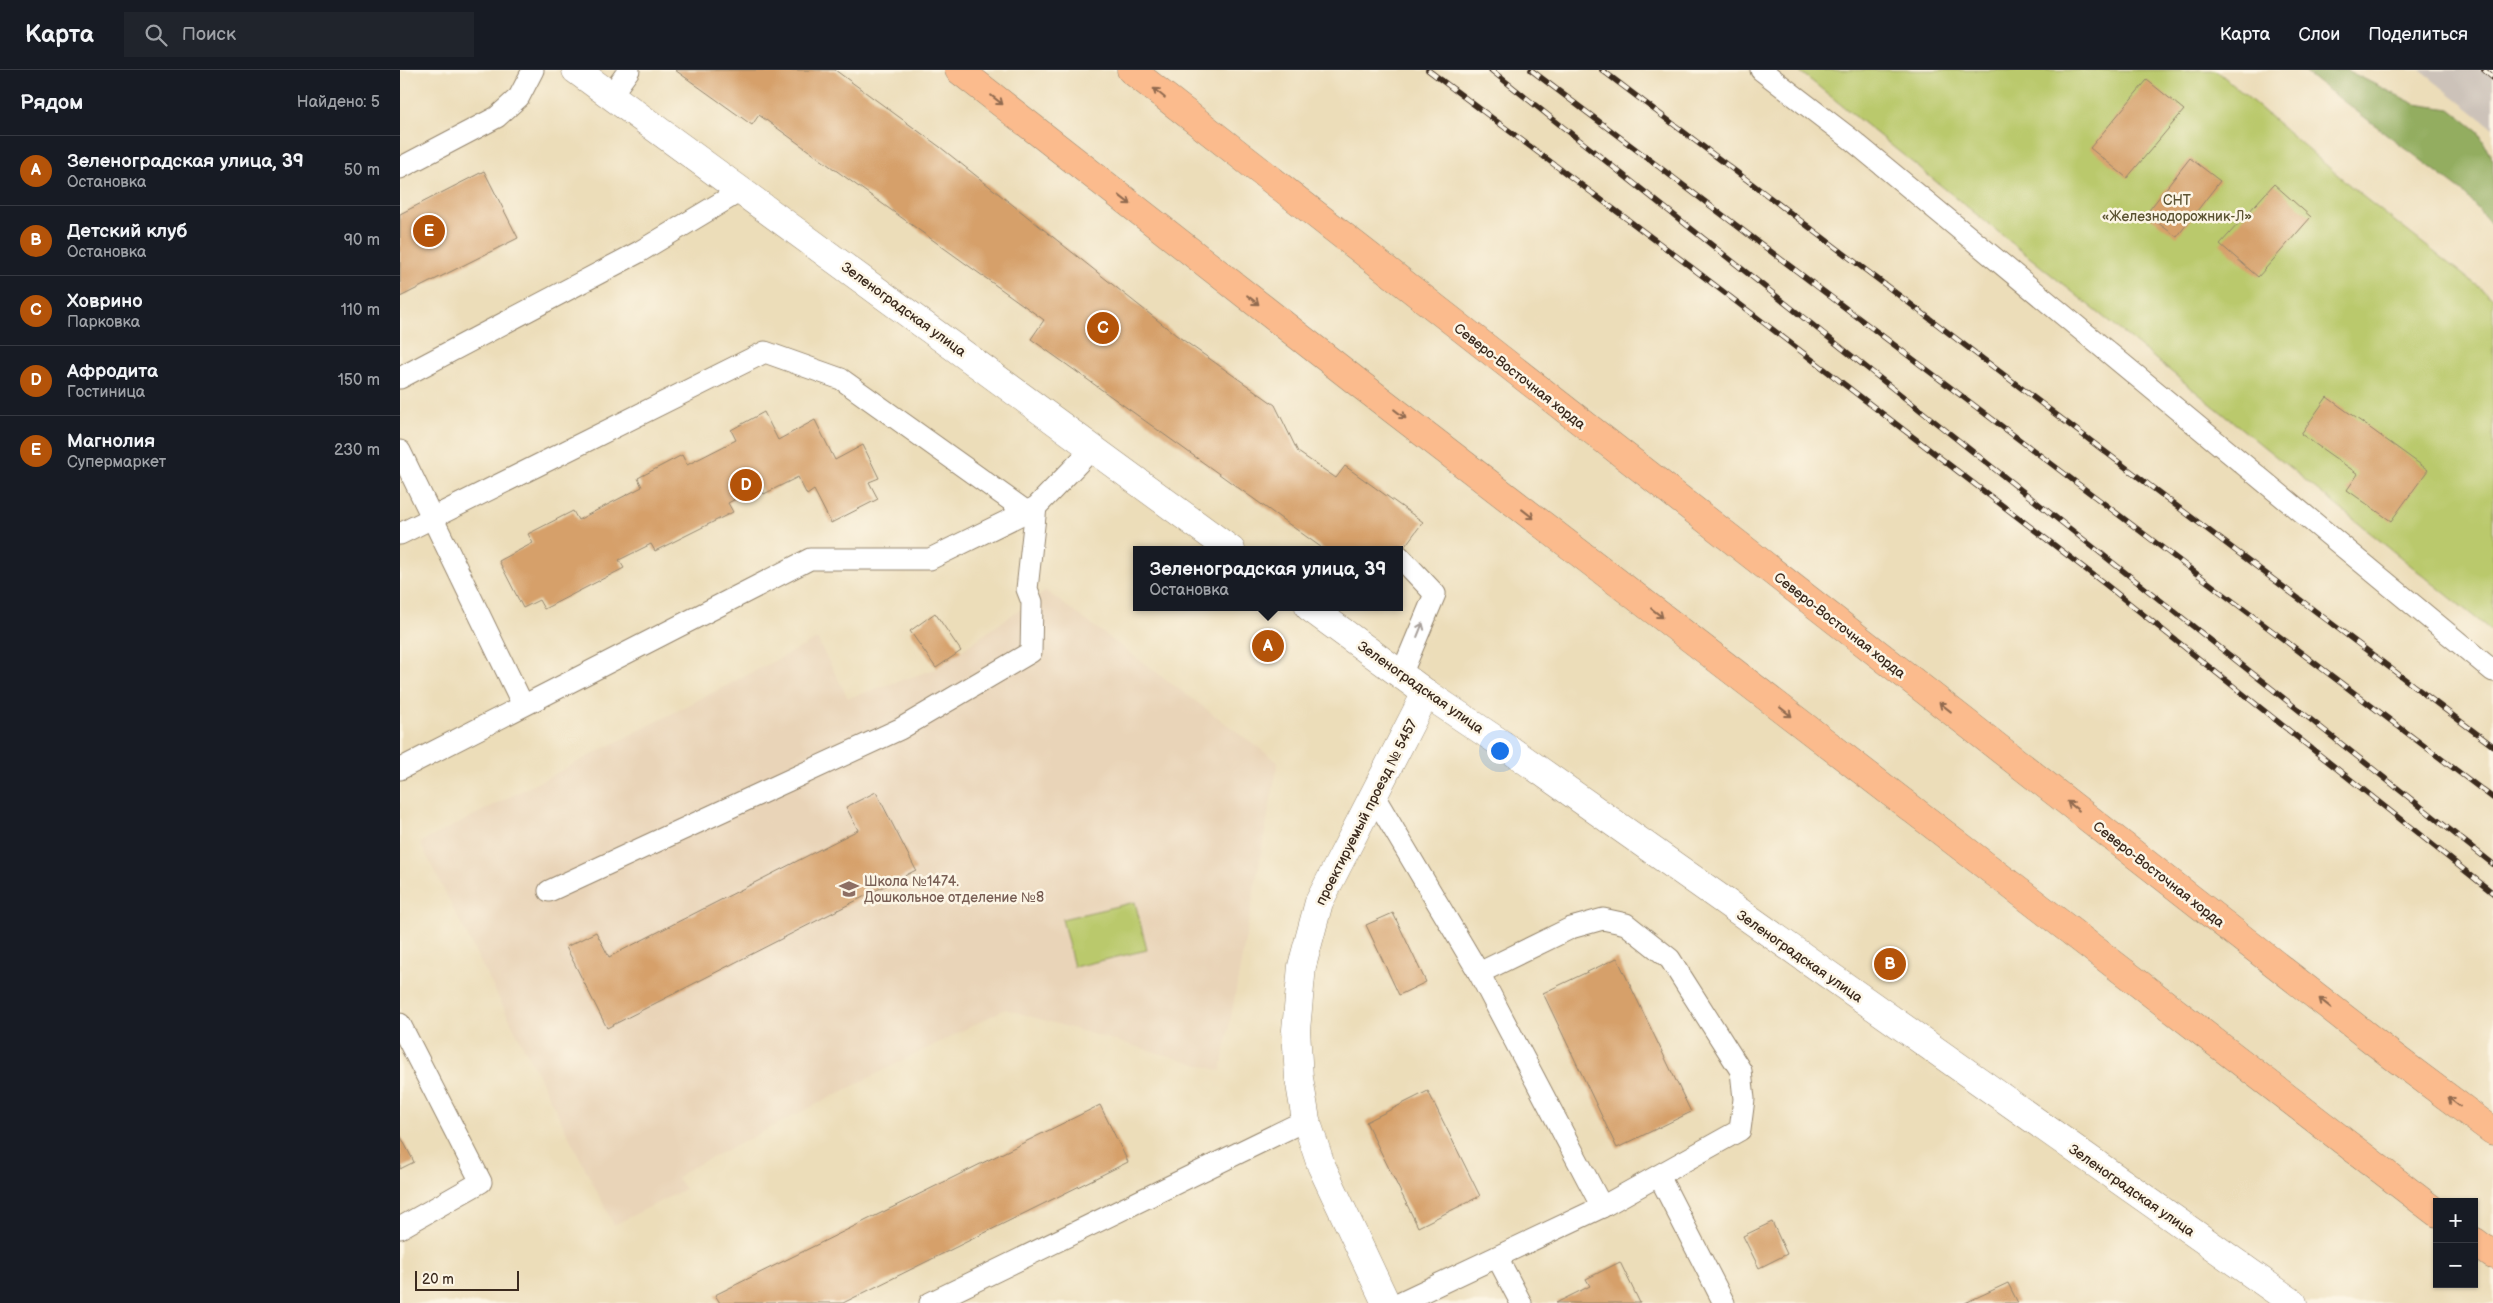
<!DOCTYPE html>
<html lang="ru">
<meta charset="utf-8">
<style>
body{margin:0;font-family:"Balsamiq Sans",sans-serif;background:#20242c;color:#f1f3f6}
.controls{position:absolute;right:15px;bottom:15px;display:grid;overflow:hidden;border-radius:0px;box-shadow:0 1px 4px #0004}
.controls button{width:45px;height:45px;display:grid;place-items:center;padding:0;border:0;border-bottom:1px solid #363941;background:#171b24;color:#f1f3f6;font:25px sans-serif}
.scale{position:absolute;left:15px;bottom:12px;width:104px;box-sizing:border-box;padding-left:5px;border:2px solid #3b2a1e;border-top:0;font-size:14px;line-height:18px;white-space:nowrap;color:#3b2a1e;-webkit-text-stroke:4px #fcf5e5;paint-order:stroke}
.you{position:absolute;left:1099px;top:680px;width:18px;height:18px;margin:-12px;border:4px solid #fff;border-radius:50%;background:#1a73e8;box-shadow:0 0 0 8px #1a73e833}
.badge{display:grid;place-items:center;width:32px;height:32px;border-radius:50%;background:#b45309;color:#fff;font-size:16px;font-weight:700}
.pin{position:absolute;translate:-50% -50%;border:2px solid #fff;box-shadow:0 1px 5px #0006}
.popup{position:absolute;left:733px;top:476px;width:270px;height:65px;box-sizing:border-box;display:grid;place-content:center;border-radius:0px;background:#171b24;filter:drop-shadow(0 1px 4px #0005);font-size:16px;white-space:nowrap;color:#9ea1a6}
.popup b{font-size:19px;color:#f1f3f6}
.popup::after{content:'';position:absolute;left:50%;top:100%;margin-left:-10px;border:10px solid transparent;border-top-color:#171b24}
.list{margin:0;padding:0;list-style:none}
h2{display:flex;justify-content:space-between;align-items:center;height:65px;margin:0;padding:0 20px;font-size:21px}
h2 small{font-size:16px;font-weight:400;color:#9ea1a6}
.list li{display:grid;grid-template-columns:32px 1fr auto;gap:15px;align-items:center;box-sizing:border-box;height:70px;padding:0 20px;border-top:1px solid #363941}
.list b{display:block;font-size:19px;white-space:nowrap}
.list p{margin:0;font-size:16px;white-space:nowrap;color:#9ea1a6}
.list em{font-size:16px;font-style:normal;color:#9ea1a6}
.icon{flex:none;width:28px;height:28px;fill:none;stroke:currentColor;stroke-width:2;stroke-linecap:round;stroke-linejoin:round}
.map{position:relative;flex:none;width:2093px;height:1233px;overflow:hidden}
header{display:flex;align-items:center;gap:30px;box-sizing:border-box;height:70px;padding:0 25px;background:#171b24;border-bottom:1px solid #363941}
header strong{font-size:24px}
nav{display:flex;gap:28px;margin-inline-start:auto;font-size:18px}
.search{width:350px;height:45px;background:#20242c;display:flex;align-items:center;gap:12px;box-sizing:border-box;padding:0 18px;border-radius:0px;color:#9ea1a6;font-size:19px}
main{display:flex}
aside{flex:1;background:#171b24}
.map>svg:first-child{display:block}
</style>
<header>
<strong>Карта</strong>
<div class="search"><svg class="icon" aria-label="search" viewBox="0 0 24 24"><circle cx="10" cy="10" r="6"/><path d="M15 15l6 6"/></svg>Поиск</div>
<nav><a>Карта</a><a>Слои</a><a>Поделиться</a></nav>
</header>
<main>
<aside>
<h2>Рядом<small>Найдено: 5</small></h2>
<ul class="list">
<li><span class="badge">A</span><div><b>Зеленоградская улица, 39</b><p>Остановка</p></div><em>50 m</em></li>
<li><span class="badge">B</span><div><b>Детский клуб</b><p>Остановка</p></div><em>90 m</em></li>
<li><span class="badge">C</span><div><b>Ховрино</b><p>Парковка</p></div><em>110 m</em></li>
<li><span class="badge">D</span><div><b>Афродита</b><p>Гостиница</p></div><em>150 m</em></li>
<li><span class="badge">E</span><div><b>Магнолия</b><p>Супермаркет</p></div><em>230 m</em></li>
</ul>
</aside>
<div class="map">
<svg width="2093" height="1233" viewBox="0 0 2093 1233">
<rect width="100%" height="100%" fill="#fcf5e5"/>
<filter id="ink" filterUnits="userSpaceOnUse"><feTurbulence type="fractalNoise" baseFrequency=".02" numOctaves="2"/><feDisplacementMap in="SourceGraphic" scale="10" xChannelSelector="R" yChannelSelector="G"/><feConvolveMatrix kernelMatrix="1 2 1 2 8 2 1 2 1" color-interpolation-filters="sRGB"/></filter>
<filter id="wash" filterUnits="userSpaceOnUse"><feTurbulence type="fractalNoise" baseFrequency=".0096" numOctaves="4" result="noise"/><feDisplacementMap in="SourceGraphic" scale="20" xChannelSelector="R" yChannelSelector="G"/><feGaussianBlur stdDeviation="1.12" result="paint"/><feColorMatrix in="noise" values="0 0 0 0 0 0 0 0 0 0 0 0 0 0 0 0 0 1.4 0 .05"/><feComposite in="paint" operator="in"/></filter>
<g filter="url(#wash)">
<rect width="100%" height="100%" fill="#ecddb9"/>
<path fill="#e9d4b8" d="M646,521L878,692L821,1001L605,939L287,1100L277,1108L285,1119L214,1155L20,773L417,569L448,628L535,599Z"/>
<path fill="#ccc2b9" d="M2020,0H2093V58Z"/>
<g fill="#bac96c" stroke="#7a7a45">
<path d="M1398,0H1816L1961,125L2093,228V562Z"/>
<path d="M735,832L747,880L674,897L662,849Z"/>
</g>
<path fill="#93ad60" stroke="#676c3f" d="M1902,0H1946L2015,34L2050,39L2078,61L2093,90V156L2062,121Z"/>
<g id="blocks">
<g fill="#d6a06a">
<path d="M275,0H435L540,77L776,265L875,335L898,382L936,408L945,396L1023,452L999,484V480H925L631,269L644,250L359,45L352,55Z"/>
<path d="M1747,10L1784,40L1727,108L1690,78Z"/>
<path d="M1790,88L1820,111L1777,167L1746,144Z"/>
<path d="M84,101L118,168L0,227V144Z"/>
<path d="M1874,114L1911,147L1858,207L1820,174Z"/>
<path d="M1927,327L2028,400L1991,451L1947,420L1958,404L1901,364Z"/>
<path d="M364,342L378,370L415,350L435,390L463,375L479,408L469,412L478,429L431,453L414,420L407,425L398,407L364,424L360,416L328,433L333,442L255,481L251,474L219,490L224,498L144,539L139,530L123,538L99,491L133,473L128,464L173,441L178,450L242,417L238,408L282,385L287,395L336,370L331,360Z"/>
<path d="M535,543L561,581L536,598L510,561Z"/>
<path d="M476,722L516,800L207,958L166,877L196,862L209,887L458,760L446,737Z"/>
<path d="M993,843L1026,912L999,925L966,855Z"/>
<path d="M1217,888L1291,1042L1217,1078L1143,923Z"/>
<path d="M1028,1021L1080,1126L1018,1157L966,1052Z"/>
<path d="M700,1035L728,1092L443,1233H320L315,1225Z"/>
<path d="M0,1065L14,1092L0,1099Z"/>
<path d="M1372,1152L1387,1184L1359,1198L1343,1166Z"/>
<path d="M1220,1192L1240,1233H1156L1190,1216L1186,1209Z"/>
<path d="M1608,1213L1618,1233H1565Z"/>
</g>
</g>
</g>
<g filter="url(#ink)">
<use href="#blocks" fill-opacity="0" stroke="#94846c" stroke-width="1"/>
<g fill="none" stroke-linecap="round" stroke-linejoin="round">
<defs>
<g id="service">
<path d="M1361,0L1452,70L2093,601"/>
<path d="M211,25L229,0"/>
<path d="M0,98L97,47L119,27L133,0"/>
<path d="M0,308L239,182L342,120"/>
<path d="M0,381L123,635"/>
<path d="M0,464L365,282L441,309L627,442"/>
<path d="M999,486L1035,524L1001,605"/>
<path d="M0,699L410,489H530L636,437L693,378"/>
<path d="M974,726L1079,903L1171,858L1203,849L1226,854L1270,889L1341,1001L1344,1029L1340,1060L1202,1137L999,1233"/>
<path d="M149,821L500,659L631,582L632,532L627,519L636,437"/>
<path d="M1079,903L1202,1137"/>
<path d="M0,954L81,1112L0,1158"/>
<path d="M1259,1106L1324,1233"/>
<path d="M1097,1187L1121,1233"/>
<path d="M530,1233L906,1050"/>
</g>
<path id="minor" d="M986,1233L921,1095L906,1050L899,1008L896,960L902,896L919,832L1026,623"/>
<g id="tertiary">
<path d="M176,0L831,480"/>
<path d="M909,537L1026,623L1105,676L1893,1233"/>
</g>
<g id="primary">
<path d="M559,0L961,315L2037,1143"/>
<path d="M731,0L1994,987L2093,1061"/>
<path d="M2074,1171L2093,1185"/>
</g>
</defs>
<use href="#service" stroke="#94846c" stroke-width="23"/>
<use href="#minor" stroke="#94846c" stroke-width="29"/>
<use href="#tertiary" stroke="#94846c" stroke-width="29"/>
<use href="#primary" stroke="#94846c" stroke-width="29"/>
<use href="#service" stroke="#fff" stroke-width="21"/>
<use href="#minor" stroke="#fff" stroke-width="28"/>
<use href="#tertiary" stroke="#fff" stroke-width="28"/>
<use href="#primary" stroke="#fbbb8d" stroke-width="28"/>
<defs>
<g id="rail">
<path d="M1028,0L1291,197L1705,514L2093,823"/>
<path d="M1091,0L2093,794"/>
<path d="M1131,0L2093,728"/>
<path d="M1202,0L2093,676"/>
<path d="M2084,0L2093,8"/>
</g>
</defs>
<use href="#rail" stroke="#3b2a1e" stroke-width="5.5"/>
<use href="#rail" stroke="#fcf5e5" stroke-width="4" stroke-dasharray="11" stroke-linecap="butt"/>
</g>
<defs><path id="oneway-shaft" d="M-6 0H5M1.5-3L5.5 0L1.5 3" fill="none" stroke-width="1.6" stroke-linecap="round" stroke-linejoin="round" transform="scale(1.25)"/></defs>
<g stroke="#916b50">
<use href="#oneway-shaft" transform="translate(759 23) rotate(-141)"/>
<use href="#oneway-shaft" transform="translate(597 30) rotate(38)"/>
<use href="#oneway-shaft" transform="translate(725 130) rotate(38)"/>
<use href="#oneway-shaft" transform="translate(853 230) rotate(38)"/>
<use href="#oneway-shaft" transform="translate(1000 344) rotate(38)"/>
<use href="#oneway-shaft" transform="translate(1128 444) rotate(38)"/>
<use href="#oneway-shaft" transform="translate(1257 543) rotate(38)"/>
<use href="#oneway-shaft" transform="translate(1545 637) rotate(-142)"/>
<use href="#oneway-shaft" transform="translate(1386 642) rotate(38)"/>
<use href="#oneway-shaft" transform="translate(1673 736) rotate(-142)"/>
<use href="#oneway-shaft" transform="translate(1925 933) rotate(-142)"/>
<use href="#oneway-shaft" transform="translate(2054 1032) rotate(-143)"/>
</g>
<use stroke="#a79f9a" href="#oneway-shaft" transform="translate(1020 560) rotate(-68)"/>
</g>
<defs>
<symbol id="school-bare" viewBox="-9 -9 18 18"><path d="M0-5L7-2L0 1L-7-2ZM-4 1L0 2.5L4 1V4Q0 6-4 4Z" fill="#8d6e63" stroke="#fcf5e5" stroke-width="2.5" paint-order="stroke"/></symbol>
</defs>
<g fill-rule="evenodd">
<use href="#school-bare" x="435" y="805" width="28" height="28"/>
</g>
<g text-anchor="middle" stroke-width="5" stroke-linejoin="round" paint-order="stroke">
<g font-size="14" fill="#5b5232" stroke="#fcf5e5">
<text x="1777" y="135">СНТ<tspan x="1777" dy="16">«Железнодорожник-Л»</tspan></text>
</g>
<g font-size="14" fill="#3b2a1e" stroke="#fcf5e5">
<text transform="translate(504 239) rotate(36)" y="5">Зеленоградская улица</text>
<text transform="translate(1120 306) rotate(38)" y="5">Северо-Восточная хорда</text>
<text transform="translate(1440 555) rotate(38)" y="5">Северо-Восточная хорда</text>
<text transform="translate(1021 617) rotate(35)" y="5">Зеленоградская улица</text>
<text transform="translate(966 742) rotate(-63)" y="5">проектируемый проезд № 5457</text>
<text transform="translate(1759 804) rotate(38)" y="5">Северо-Восточная хорда</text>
<text transform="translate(1400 886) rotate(35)" y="5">Зеленоградская улица</text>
<text transform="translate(1732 1120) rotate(35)" y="5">Зеленоградская улица</text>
</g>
<g font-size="14" fill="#785e54" stroke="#fcf5e5" text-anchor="start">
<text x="464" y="816">Школа №1474.<tspan x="464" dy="16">Дошкольное отделение №8</tspan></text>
</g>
</g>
</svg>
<div class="controls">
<button>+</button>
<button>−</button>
</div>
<div class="scale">20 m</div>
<div class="you"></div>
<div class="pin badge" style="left:868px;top:576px">A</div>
<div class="popup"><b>Зеленоградская улица, 39</b>Остановка</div>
<div class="pin badge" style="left:1490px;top:894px">B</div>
<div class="pin badge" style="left:703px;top:258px">C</div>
<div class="pin badge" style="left:346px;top:415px">D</div>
<div class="pin badge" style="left:29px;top:161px">E</div>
</div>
</main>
